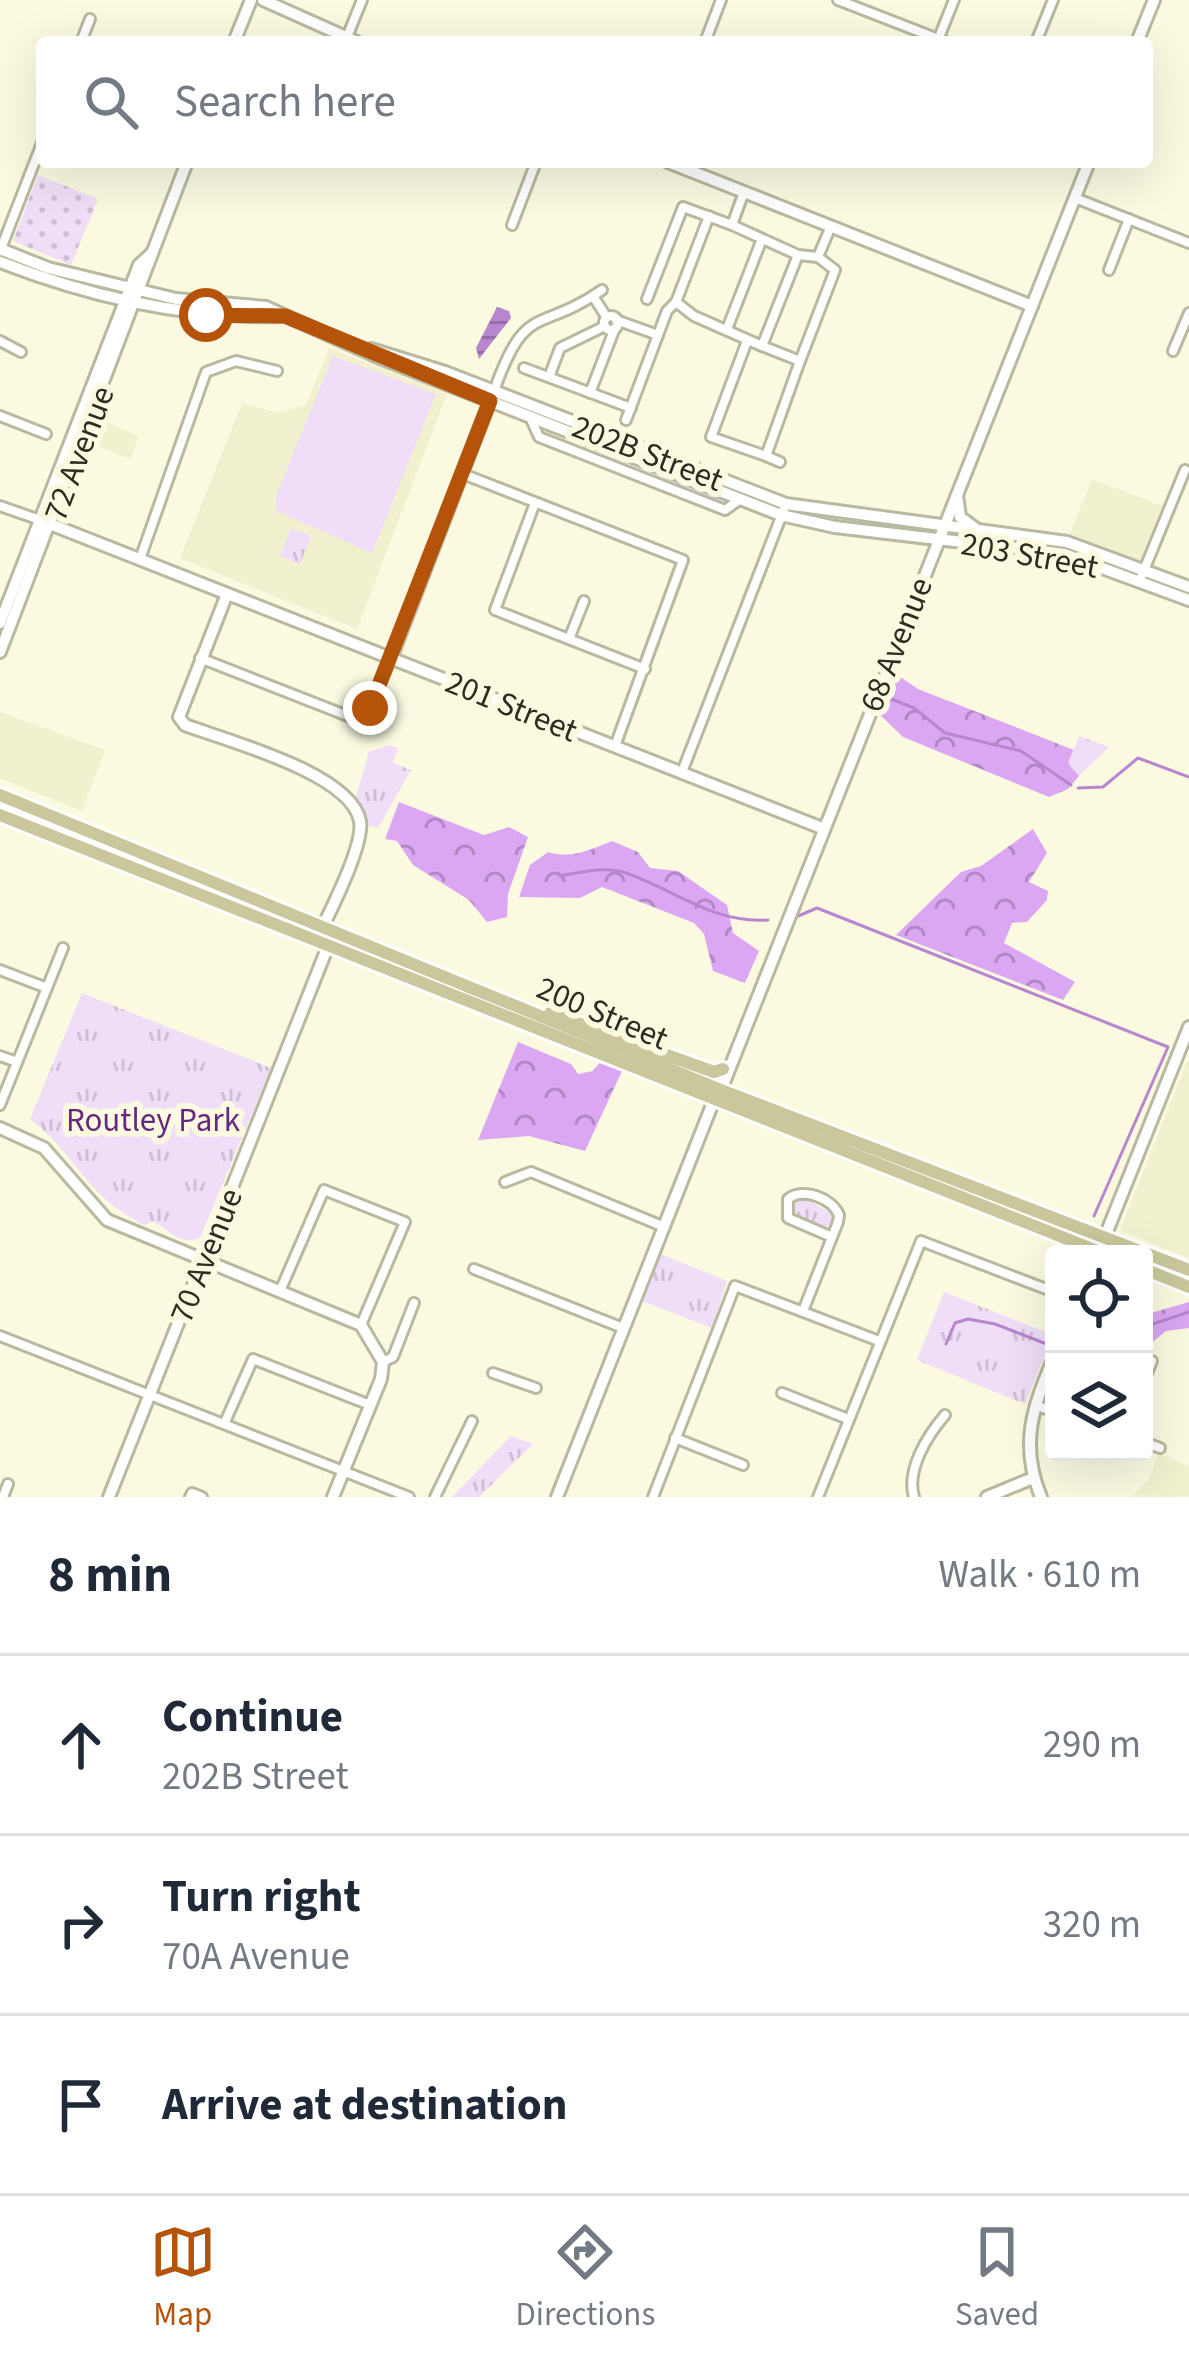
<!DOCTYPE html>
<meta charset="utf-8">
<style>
body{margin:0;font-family:"Source Sans 3",sans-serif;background:#f2f2f3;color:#1f2937}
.controls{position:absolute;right:36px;bottom:36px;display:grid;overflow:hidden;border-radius:12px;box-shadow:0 12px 48px #0002}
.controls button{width:108px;height:108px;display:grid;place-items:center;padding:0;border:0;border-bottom:3px solid #e0e1e3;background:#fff;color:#1f2937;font:60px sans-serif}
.stop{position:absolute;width:36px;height:36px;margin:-27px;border:9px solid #b45309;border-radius:50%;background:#fff}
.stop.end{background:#b45309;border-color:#fff;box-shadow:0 3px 12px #0008}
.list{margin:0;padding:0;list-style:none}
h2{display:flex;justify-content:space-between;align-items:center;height:156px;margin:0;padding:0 48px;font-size:51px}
h2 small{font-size:39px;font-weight:400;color:#747a83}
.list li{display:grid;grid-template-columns:78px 1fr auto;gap:36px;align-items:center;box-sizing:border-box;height:180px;padding:0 48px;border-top:3px solid #e0e1e3}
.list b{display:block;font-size:45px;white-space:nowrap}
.list p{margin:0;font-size:39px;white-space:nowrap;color:#747a83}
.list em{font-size:39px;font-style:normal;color:#747a83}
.icon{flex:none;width:66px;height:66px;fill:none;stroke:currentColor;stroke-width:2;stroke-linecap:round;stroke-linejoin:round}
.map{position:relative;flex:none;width:1189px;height:1497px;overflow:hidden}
.search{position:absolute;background:#fff;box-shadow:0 12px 48px #0002;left:36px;right:36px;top:36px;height:132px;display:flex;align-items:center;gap:30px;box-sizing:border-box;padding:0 42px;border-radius:12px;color:#747a83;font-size:45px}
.sheet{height:696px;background:#fff}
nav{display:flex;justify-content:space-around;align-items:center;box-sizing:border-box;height:168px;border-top:3px solid #e0e1e3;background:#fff;font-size:33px;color:#747a83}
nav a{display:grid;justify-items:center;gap:6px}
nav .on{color:#b45309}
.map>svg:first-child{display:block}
</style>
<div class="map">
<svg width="1189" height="1497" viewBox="0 0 1189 1497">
<defs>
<pattern id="grass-dots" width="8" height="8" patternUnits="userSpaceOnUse" patternTransform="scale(3)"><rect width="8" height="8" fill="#f0def9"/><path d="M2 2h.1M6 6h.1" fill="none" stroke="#cebfd5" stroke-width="1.8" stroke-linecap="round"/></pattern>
<pattern id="forest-crowns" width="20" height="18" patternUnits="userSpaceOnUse" patternTransform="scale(3)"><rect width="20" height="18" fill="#dba7f3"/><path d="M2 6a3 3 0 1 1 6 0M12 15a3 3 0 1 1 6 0" fill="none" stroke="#b288c4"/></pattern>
<pattern id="park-tufts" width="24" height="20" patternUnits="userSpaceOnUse" patternTransform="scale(3)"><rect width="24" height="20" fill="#f0def9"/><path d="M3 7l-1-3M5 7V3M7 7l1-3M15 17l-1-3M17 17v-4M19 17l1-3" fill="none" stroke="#cebfd5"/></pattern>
<pattern id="water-rules" width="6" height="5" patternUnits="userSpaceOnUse" patternTransform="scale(3)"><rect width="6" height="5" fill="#b885cf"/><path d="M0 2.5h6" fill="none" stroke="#966da8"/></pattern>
</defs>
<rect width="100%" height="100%" fill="#fbfae1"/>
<g fill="#f1f0cf">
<path d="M329,348L447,394L357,629L180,558L242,403L278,413L306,405Z"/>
<path d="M105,422L139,436L130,459L95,445Z"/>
<path d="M1092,479L1162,506L1140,562L1068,538Z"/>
<path d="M0,712L105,750L82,811L0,778Z"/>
<path d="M1187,1061L1189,1062V1258L1120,1230Z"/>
<path d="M1159,1454L1189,1466V1497H1132L1149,1479Z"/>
</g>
<g fill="url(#grass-dots)">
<path d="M38,175L98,199L71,265L13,241Z"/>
<path d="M543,428L731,502L728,505Z"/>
</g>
<g fill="url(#forest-crowns)">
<path d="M893,672L918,689L1074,750L1068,763L1079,776L1068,789L1049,797L903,737L877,712Z"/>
<path d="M399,802L484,835L509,827L528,837L508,894L507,917L487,922L469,900L413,865L397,841L385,839Z"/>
<path d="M1033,829L1047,853L1029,882L1048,891L1047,900L1027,922L1012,923L1004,943L1075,982L1063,1000L896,935L961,872L981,866Z"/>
<path d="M612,841L638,852L650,868L678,871L727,905L733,933L759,951L745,983L713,971L704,934L694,923L602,887L580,898L519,897L530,865L548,852C573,860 593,848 612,841Z"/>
<path d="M518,1042L571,1064L578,1074L593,1071L601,1061L623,1069L585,1151L529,1136L478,1140Z"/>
<path d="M1189,1302V1328L1166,1331L1144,1349V1315Z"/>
</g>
<g fill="url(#park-tufts)">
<path d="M291,528L311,536L300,564L280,556Z"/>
<path d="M1079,736L1109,747L1079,776L1068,763Z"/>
<path d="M390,745L398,748L393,763L411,770L378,828L368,825L356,796L369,752Z"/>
<path d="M82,993L271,1068L200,1238C176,1245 170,1230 153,1221L144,1225C83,1194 79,1157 30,1119Z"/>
<path d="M803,1197L834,1215L831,1225L819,1227L791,1214V1202Z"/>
<path d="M660,1254L727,1281L712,1328L642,1301Z"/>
<path d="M944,1292L1053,1335L1025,1404L917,1360Z"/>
<path d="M511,1436L533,1444L479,1497H452Z"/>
</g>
<path fill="#f0def9" d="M333,356L436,394L372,553L277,511L276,496Z"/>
<path fill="url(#water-rules)" d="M497,307L509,311L511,318L479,359L476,348Z"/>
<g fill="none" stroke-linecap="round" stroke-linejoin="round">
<g stroke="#b885cf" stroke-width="3">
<path d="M889,698L914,708L945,733L1021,751L1071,785"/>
<path d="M1078,788L1103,787L1138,758L1189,777"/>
<path d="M560,876C582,872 604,866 626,873C675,890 714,924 768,920"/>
<path d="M796,917L817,908L1168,1047L1094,1216"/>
<path d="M1144,1327L1189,1312"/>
<path d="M946,1344L955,1323L968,1319L995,1324L1044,1343"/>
</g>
<defs>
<g id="street">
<path d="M838,0L946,42"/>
<path d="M347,37L362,0"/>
<path d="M938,40L954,0"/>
<path d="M81,42L90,19"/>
<path d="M705,42L721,0"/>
<path d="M1036,42L1053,0"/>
<path d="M1075,198L1189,243"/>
<path d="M709,216L676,302L694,316L762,346L798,255"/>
<path d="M512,225L536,162"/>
<path d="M732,225L798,255L818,257L831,226"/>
<path d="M0,251L42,143"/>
<path d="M1109,270L1129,219"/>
<path d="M593,296L607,318"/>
<path d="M647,299L683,207L732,225L744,192"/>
<circle cx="611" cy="323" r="7"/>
<path d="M616,320L658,335"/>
<path d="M727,329L762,239"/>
<path d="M0,341L21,352"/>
<path d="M747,341L711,437L766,456L800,361L762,346"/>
<path d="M1173,351L1189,313"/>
<path d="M800,361L835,270L818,257"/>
<path d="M524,368L631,408"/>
<path d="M549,377L560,348L605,326"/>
<path d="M494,391C526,300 539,334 602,290"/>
<path d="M590,393L615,328"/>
<path d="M0,416L46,434"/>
<path d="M530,417L539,437L725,510L739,500"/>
<path d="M626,420L667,311L676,302"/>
<path d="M766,456L780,462"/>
<path d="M463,474L683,560L615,746"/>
<path d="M535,503L495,610L645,669"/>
<path d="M0,506L43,521"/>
<path d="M140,559L206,372L236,361L277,371"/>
<path d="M1140,580L1185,470"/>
<path d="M569,639L584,601"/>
<path d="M200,658L358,720L368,713L391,658"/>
<path d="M682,772L786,504"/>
<path d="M0,970L47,988"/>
<path d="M0,1056L17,1062"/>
<path d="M0,1105L63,948"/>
<path d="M505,1182L531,1172L662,1226"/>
<path d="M474,1269L623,1328"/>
<path d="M280,1291L324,1190L405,1222L361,1325"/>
<path d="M803,1311L838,1222L839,1215C832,1198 803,1187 788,1199V1218L832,1237"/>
<path d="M0,1336L409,1497"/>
<path d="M383,1362L393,1357L414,1303"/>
<path d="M493,1373L536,1388"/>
<path d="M1144,1381L1152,1361"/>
<path d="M782,1393L848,1419"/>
<path d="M1035,1405L1054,1412"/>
<path d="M225,1422L253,1359L370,1405"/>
<path d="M675,1438L743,1465"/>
<path d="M1144,1442L1160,1448"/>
<path d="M3,1497L8,1484"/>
<path d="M190,1497L192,1493L202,1497"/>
<path d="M435,1497L472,1421"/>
<path d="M653,1497L735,1286L879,1341"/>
<path d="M818,1497L921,1241L1054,1292"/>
<path d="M914,1497C906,1470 927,1436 945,1415"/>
</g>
<g id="secondary">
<path d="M263,0L357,42"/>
<path d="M234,42L251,0"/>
<path d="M1137,42L1154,0"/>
<path d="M668,162L1032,306"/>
<path d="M0,249L48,268L176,299L266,307L380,358L781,515L835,527L1064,554L1189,600"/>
<path d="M0,262C90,297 185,319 282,316"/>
<path d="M371,349L445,372L786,504L1067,542L1189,587"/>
<path d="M957,495L960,517L975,528"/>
<path d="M50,524L822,828"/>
<path d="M227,594L179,717L185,725C227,741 351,773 360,821C364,843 334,904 323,926"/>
<path d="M0,623L139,265L151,254"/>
<path d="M0,652L187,162"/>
<path d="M391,658L491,398"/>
<path d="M721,1090L1089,162"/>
<path d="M0,1128L44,1148L107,1220L361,1325L383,1362L381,1379L333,1497"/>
<path d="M1098,1254L1189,1027"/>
<path d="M109,1497L328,946"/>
<path d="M557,1497L714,1100"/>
<path d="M987,1497L1033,1478"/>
<path d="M1041,1497C1019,1444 1033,1407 1054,1357"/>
</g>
<g id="primary">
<path d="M0,795L721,1090L1189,1270"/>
<path d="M0,815L1105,1254"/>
<path d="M550,1013L714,1072L723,1069"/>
<path d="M1144,1269L1189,1287"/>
</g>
</defs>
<use href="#street" stroke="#b9b9a1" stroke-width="14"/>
<use href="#secondary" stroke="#b9b9a1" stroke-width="16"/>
<use href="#primary" stroke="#fff" stroke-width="18"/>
<use href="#street" stroke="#fff" stroke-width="8"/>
<use href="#secondary" stroke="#fff" stroke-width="10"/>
<use href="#primary" stroke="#c9c79b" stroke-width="12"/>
</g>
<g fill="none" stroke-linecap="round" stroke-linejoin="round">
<path stroke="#b45309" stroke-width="15" d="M206,315L285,316L490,401L370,708"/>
</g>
<g text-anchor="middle" stroke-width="12" stroke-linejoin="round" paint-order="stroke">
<g font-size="33" fill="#2c2c23" stroke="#fbfae1">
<text transform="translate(648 452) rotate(21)" y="12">202B Street</text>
<text transform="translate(78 453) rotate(-69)" y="12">72 Avenue</text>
<text transform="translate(1030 554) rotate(10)" y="12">203 Street</text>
<text transform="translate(895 644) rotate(-68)" y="12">68 Avenue</text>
<text transform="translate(512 705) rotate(22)" y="12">201 Street</text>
<text transform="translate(603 1012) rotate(23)" y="12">200 Street</text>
<text transform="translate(205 1255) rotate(-68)" y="12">70 Avenue</text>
</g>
<g font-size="33" fill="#66277f" stroke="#fbfae1">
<text x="153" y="1131">Routley Park</text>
</g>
</g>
</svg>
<div class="controls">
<button><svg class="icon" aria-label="locate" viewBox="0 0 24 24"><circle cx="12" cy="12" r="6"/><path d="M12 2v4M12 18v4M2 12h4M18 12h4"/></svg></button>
<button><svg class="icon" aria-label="layers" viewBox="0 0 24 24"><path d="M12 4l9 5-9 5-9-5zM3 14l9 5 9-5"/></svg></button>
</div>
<div class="stop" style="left:206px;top:315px"></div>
<div class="stop end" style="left:370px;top:708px"></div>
<div class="search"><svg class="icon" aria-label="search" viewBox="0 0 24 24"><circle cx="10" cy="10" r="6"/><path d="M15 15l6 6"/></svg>Search here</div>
</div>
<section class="sheet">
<h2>8 min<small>Walk · 610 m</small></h2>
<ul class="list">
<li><svg class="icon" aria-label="ahead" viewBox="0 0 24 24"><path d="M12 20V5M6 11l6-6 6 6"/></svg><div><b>Continue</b><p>202B Street</p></div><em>290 m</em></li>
<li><svg class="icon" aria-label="right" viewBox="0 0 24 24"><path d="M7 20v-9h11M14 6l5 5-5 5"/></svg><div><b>Turn right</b><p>70A Avenue</p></div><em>320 m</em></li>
<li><svg class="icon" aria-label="arrive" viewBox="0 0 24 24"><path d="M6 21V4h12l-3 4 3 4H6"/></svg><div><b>Arrive at destination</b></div></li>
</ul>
</section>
<nav>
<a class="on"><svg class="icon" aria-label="map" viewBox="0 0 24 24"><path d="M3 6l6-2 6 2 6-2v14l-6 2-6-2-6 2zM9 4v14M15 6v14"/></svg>Map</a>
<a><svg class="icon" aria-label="directions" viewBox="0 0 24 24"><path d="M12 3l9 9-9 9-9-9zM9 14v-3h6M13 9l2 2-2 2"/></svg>Directions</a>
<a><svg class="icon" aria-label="saved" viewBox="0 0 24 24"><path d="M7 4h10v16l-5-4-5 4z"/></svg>Saved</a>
</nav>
